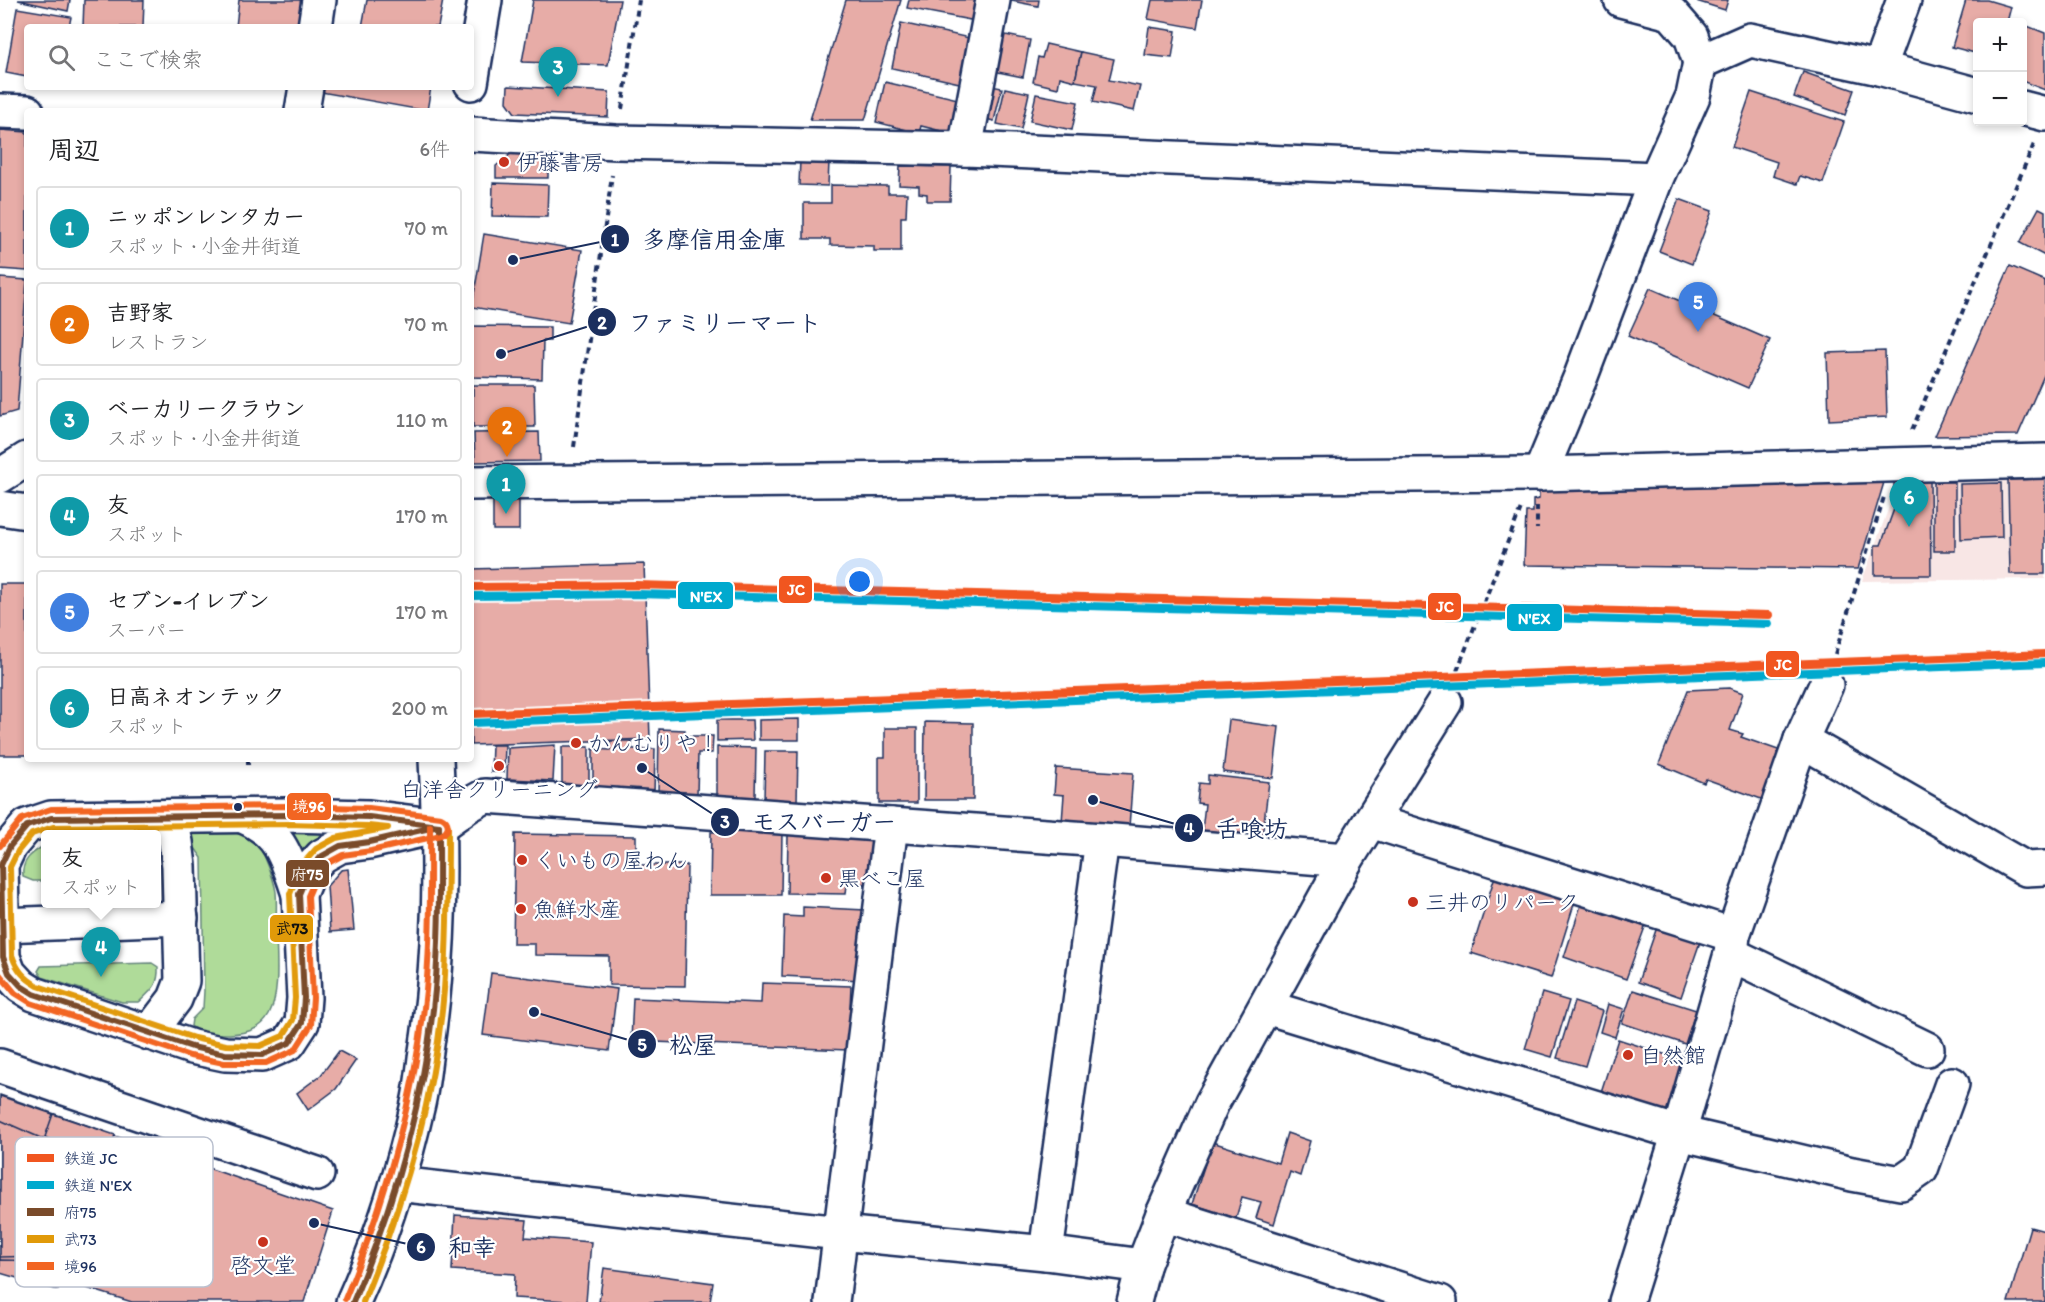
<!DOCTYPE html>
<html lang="ja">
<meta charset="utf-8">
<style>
body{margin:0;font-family:Itim,"Klee One",sans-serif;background:#f2f2f2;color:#202124}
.controls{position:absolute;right:18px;top:18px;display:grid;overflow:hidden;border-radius:6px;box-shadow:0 3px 9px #0003}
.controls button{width:54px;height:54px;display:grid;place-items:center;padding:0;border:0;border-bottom:2px solid #e0e0e0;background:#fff;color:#202124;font:30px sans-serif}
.you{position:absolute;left:860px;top:582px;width:21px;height:21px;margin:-15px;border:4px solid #fff;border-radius:50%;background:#1a73e8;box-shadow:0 0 0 9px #1a73e833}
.badge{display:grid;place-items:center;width:39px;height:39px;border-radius:50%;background:#c8321e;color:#fff;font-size:20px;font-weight:700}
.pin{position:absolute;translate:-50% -50px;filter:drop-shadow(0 2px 3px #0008)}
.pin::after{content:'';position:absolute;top:32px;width:21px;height:18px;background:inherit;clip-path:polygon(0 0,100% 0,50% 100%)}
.popup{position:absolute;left:41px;top:830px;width:120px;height:78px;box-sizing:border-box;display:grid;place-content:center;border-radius:6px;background:#fff;filter:drop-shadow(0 2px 4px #0005);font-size:20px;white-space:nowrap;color:#757577}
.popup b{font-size:22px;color:#202124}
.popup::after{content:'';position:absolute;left:50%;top:100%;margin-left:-12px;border:12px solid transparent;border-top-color:#fff}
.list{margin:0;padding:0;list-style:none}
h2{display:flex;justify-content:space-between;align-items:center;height:78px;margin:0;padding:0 24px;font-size:26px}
h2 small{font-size:20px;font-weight:400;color:#757577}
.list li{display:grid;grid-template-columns:39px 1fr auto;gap:18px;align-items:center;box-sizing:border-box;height:84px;margin:0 12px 12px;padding:0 12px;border:2px solid #e0e0e0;border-radius:6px}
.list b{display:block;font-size:22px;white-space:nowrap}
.list p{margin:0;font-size:20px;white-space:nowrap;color:#757577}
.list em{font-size:20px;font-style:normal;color:#757577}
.icon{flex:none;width:33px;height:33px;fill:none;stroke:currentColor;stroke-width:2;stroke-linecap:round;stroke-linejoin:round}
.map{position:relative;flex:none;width:2045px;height:1302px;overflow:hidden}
.search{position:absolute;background:#fff;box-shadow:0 3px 9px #0003;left:24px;top:24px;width:450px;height:66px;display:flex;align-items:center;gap:15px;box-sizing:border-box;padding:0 21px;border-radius:6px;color:#757577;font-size:22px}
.panel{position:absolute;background:#fff;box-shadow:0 3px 9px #0003;left:24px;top:108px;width:450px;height:654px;border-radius:6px}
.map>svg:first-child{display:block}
</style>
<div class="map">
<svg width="2045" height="1302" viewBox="0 0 2045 1302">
<rect width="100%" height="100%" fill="#fff"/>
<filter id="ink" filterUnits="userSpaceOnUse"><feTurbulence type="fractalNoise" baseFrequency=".0167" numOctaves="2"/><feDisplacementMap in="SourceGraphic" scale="12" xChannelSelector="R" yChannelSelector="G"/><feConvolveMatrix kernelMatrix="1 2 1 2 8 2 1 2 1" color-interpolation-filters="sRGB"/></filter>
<g filter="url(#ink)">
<path fill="#f8e6e5" d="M2045,471V579L1862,581L1901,474Z"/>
<g fill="#afdb99" stroke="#65857c" stroke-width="1.5">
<path d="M320,828L327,833L325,840L300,853L287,829Z"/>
<path d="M198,832C215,832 242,827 255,841C264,850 274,880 276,892C277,904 276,917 276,929C276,954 281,992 269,1015C261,1030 246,1033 230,1034C217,1034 201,1034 191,1026L192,1019L203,1008L204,991L202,858L193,845L192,834Z"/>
<path d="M45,845V881H33L23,877C21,860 32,853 45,845Z"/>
<path d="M152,963L158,967C159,985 152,990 139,1002H122L42,977L38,971L41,966Z"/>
</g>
<g fill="#e7aca7" stroke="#1b2f5e" stroke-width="1.5">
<path d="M18,0H70L68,11Z"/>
<path d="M84,0H144L143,27H83Z"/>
<path d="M239,0H309L306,27H236Z"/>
<path d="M367,0H443L438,27H362Z"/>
<path d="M533,0H620L608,65L522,62Z"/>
<path d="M846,0H901L865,120H810Z"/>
<path d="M909,0H980L976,21L907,8Z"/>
<path d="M1006,0H1039L1038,6Z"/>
<path d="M1152,0H1202L1197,28L1148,19Z"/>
<path d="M1693,0H1728L1725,10Z"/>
<path d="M1966,0H1987L2011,7L2007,22H1978V43L1975,53L1952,47Z"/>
<path d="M17,8L71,17L69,27H27V77L6,73Z"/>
<path d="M901,23L974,39L964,84L892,68Z"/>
<path d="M2022,24L2045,33V90L2022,81Z"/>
<path d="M1149,27L1176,31L1172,58L1145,55Z"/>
<path d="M996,33L1030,40L1023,77L988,70Z"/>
<path d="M1046,44L1081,52L1075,81L1060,77L1058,88L1033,82L1038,57L1042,58Z"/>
<path d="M1081,52L1114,59L1109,80L1140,86L1134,111L1093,102L1097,85L1075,81Z"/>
<path d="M1803,72L1854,90L1845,115L1794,97Z"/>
<path d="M885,82L962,100L954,134L921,126L919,133L876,122Z"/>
<path d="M981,84L1002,88L994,121L974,116Z"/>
<path d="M508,86L609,92L608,117L515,113L507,102Z"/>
<path d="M322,87H431L427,111L321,92Z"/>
<path d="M1005,88L1029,93L1021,129L997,124Z"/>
<path d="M1751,92L1844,122L1823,183L1800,176L1797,184L1773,176L1777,162L1732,147Z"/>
<path d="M1036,94L1078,102L1072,130L1030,121Z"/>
<path d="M0,130L27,132V271L0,269Z"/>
<path d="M512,153H548V178H496V166Z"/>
<path d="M800,160L829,161L828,186L799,185Z"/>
<path d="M900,166L951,167L950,201H927V194L919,193V186L899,185Z"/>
<path d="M493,183L548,185L547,217L492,216Z"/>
<path d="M831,185L888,186V193H907L906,217H901V251H874V246L830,245V239H804V203H831Z"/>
<path d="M1679,199L1712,211L1692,264L1659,251Z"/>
<path d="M2039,208L2045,211V256L2020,243Z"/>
<path d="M484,234L582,250L569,323L472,307Z"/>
<path d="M2010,266L2045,281V373L2018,435L1935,436Z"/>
<path d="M0,278L27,280L17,411L0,416Z"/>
<path d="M1650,288L1770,340L1748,388L1628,336Z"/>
<path d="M471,326L550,327V341H543L542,379L471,377Z"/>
<path d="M1885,351L1887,417L1829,420L1827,353Z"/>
<path d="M473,385H534L535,427H473Z"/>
<path d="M539,432L540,461L475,462L474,433Z"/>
<path d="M1885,479L1858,569L1524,565L1526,512H1533V500L1539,499V487Z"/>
<path d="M2045,479V574H2010L2008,480Z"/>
<path d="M1930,481L1931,575H1875V545H1881L1894,509V482Z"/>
<rect x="1934" y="482" width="21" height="69"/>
<path d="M2001,483L2002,537L1961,539L1960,484Z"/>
<rect x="493" y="498" width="26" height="32"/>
<path d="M644,564L650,739L471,745V569Z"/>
<rect x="0" y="584" width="27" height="171"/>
<path d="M1729,688L1743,693L1730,730L1743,734L1741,737L1781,751L1764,800L1706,779L1704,783L1659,764L1688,690Z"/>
<path d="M799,719V740H759V720Z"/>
<path d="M717,720H752L753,740L717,741Z"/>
<path d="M1229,720L1279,727L1273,778L1223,772Z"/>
<path d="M925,722L973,723V800H924Z"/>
<path d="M885,728H917V803H879V757H885Z"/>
<path d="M659,729L685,730V736H713L712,753H698L697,795L658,794Z"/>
<path d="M610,741H632V749H655L654,795H593V749L610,750Z"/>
<path d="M492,745H505L504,772H491Z"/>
<path d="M555,745L553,781L507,779L508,748Z"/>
<rect x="562" y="747" width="27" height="45"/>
<path d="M717,747L756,748L755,797H717Z"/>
<path d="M765,751H798L797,802L764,801Z"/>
<path d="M1056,768L1133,773L1129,827L1062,822L1064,795L1054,794Z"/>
<path d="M1208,775L1269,782L1262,837L1202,831L1205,804L1197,803L1199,783L1208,784Z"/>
<path d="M711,832H782L781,895H710Z"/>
<path d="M515,834L636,836V865H687L685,986L609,985V956L535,955V944H513Z"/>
<path d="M788,834L871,836V884H847L846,894L787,893Z"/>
<path d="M348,869L354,930L330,932L327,886L341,870Z"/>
<path d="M1495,876L1575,901L1551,978L1471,953Z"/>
<path d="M1581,905L1645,927L1626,979L1564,957Z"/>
<path d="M803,907L865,910L862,980L782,976L784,916L803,917Z"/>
<path d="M1657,927L1700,942L1681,997L1638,982Z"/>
<path d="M491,973L617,989L609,1051L483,1035Z"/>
<path d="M762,983L851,986L848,1050L631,1041L633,998L761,1003Z"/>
<path d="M1633,990L1696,1010L1685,1044L1622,1023Z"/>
<path d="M1542,993L1569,1001L1552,1057L1525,1049Z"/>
<path d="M1574,1002L1602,1011L1585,1066L1557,1058Z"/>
<path d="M1608,1004L1624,1009L1615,1037L1600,1032Z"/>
<path d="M1618,1039L1685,1061L1668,1114L1601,1092Z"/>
<path d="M339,1051L356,1060L336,1089L308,1110L297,1093L321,1075Z"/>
<path d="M0,1095L104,1131L95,1157L98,1191L92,1225L76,1252L46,1285L0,1269Z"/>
<path d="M0,1096L105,1132L53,1287L0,1269Z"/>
<path d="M53,1114L115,1135L96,1190L93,1181L84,1169L54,1142L45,1137Z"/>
<path d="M0,1120L43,1139L72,1165L81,1179L89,1206L87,1221L68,1245L56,1253L42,1256L0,1257Z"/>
<path d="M1287,1133L1310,1141L1300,1176L1290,1172L1274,1224L1256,1218L1261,1202L1242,1197L1236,1218L1192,1204L1212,1142L1278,1163Z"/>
<path d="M115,1136L333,1211L304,1302H132L64,1281Z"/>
<path d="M455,1215L527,1220L525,1237L591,1242L586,1302L514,1298L515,1274L452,1270Z"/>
<path d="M2030,1227L2045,1231V1302H2008Z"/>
<path d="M71,1253L58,1290L0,1273V1260L50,1261L64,1257Z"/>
<path d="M604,1268L713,1283L710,1302H599Z"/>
</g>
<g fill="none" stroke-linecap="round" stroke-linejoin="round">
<defs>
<g id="minor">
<path d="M1621,0L1671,13L1691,36L1700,62"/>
<path d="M315,27L319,0"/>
<path d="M1879,68L1904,0"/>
<path d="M2022,108L2045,114"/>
<path d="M0,111L27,112"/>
<path d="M302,111L306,87"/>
<path d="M471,134L616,142L965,149L1656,179"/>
<path d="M965,149L993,0"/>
<path d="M1540,474L1581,376L1656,179L1693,96L1700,62L1750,40L1879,68L1978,95"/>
<path d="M0,476L27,459"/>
<path d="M471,483L1540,474L2045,461"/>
<path d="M0,508L27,512"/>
<path d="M1801,740L2026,869L2045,868"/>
<path d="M243,816C280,831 287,858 299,894"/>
<path d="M1371,821L1733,935"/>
<path d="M439,826L369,817L287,815L51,818L27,826L10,846L1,865L3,957L9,973L21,986L34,994L192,1047L225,1054L262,1055L289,1043L302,1023L304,998L299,894L309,870L322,856L340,846L369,842L439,826L467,806L485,796L1102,840L1346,860"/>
<path d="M2,925L181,918"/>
<path d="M1731,954L1927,1049"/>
<path d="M1266,1007L1679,1133L1852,1174L1901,1183L1921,1169L1952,1084"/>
<path d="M149,1033L175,999L182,981L179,866L176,842L168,817"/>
<path d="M0,1066L317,1174"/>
<path d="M397,1184L840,1233L1046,1253L1143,1266"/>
<path d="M1163,1214L1440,1302"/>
<path d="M1046,1253L1102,840"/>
<path d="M832,1302L891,825"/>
<path d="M1134,1302L1143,1266L1163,1214L1212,1103L1346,860L1445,702"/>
<path d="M1626,1302L1679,1133L1731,954L1733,935L1801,740L1826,685"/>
</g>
<g id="major">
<path d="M471,83L485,0"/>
<path d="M353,1302C381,1240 402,1174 417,1108C421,1092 423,1075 425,1058C441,959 441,859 436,759"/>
</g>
</defs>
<use href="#minor" stroke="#1b2f5e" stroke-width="38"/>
<use href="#major" stroke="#1b2f5e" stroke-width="38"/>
<g stroke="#1b2f5e" stroke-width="4" stroke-dasharray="6 4.5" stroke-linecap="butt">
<path d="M622,109L639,0"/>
<path d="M1912,430L2034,144"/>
<path d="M574,447L612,175"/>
<path d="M1537,506V529"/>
<path d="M1835,654L1884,497"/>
<path d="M1457,671L1521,508"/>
<path d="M248,759V766"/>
</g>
<use href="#minor" stroke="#fff" stroke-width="33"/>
<use href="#major" stroke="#fff" stroke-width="33"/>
<defs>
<g id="bus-1">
<path d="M287,815L369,817L439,826L369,842L340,846L322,856L309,870L299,894L304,998L302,1023L289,1043L262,1055L225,1054L192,1047L34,994L21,986L9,973L3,957L1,865L10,846L27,826L51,818Z"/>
<path d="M353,1302C395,1202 425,1098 435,990C440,935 439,881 439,826"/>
</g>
<g id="bus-2">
<path d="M287,824L368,826L388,828L336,838L316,849L301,866L290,894L295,998L293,1020L283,1036L260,1046L226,1045L194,1038L38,986C24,978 17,970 12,955L10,867L18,851L32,834L53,827Z"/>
<path d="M363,1302C404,1202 435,1098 444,990C448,935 448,881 448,826"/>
</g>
<g id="bus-3">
<path d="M0,846L22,819L51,809L287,806L369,808L441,817C450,821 450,831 441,835L371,851L343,855L328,863L317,875L308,896L313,998L311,1025L295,1050L266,1063H224L190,1056L31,1003L15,993L0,975"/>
<path d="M345,1299C386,1200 415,1098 426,990C431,936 430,881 430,826"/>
</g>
</defs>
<use href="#bus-1" stroke="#fff" stroke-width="10"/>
<use href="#bus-2" stroke="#fff" stroke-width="10"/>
<use href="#bus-3" stroke="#fff" stroke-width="10"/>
<use href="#bus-1" stroke="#7a4b2a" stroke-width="6"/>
<use href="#bus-2" stroke="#e19a09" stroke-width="6"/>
<use href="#bus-3" stroke="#f26522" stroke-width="6"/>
<defs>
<g id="rail-1">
<path d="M471,587L636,585L1769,615"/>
<path d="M471,714L2045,654"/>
</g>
<g id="rail-2">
<path d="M471,596L636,594L1769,624"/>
<path d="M471,723L2045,663"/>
</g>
</defs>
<use href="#rail-1" stroke="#fff" stroke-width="12"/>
<use href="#rail-2" stroke="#fff" stroke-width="12"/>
<use href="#rail-1" stroke="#f15620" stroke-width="8"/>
<use href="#rail-2" stroke="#00a9ce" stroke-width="8"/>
</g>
</g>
<g fill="#c8321e" stroke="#fff" stroke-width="2">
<circle cx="504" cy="162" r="6"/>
<circle cx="576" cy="743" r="6"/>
<circle cx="499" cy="766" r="6"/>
<circle cx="522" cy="860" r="6"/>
<circle cx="826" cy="878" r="6"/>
<circle cx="1413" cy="902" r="6"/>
<circle cx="521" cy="909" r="6"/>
<circle cx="1628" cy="1055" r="6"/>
<circle cx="263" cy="1242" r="6"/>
</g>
<circle fill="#1b2f5e" stroke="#fff" stroke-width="2" cx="238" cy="807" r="5"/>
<g text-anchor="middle" stroke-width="4.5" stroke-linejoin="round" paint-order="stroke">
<g font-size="22" fill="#1b2f5e" stroke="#fff" text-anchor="start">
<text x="516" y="170">伊藤書房</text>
<text x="588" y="751">かんむりや！</text>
<text x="499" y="797" text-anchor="middle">白洋舎クリーニング</text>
<text x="534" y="868">くいもの屋わん</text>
<text x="838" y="886">黒べこ屋</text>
<text x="1425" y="910">三井のリパーク</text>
<text x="533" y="917">魚鮮水産</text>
<text x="1640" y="1063">自然館</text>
<text x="263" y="1273" text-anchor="middle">啓文堂</text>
</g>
</g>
<rect x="15" y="1137" width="198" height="150" rx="9" fill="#fff" stroke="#bbc1cf" stroke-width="1.5"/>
<rect x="27" y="1154" width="27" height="8" fill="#f15620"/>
<rect x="27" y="1181" width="27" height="8" fill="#00a9ce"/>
<rect x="27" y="1208" width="27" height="8" fill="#7a4b2a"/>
<rect x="27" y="1235" width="27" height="8" fill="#e19a09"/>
<rect x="27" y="1262" width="27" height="8" fill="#f26522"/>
<g font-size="16" fill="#1b2f5e">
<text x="64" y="1164">鉄道 JC</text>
<text x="64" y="1191">鉄道 N'EX</text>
<text x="64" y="1218">府75</text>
<text x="64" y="1245">武73</text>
<text x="64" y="1272">境96</text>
</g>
<path fill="none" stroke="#1b2f5e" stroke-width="2" d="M513 260L615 239M501 354L602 322M642 768L725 822M1093 800L1189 828M534 1012L642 1044M314 1223L421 1247"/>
<g fill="#1b2f5e" stroke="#fff" stroke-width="2">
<circle cx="513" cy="260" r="6"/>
<circle cx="501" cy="354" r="6"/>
<circle cx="642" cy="768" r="6"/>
<circle cx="1093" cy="800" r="6"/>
<circle cx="534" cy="1012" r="6"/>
<circle cx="314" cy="1223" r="6"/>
<circle cx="615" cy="239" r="15"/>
<circle cx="602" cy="322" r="15"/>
<circle cx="725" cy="822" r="15"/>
<circle cx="1189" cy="828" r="15"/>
<circle cx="642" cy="1044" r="15"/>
<circle cx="421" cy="1247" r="15"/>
</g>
<g font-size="18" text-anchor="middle" font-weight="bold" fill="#fff">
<text x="615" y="246">1</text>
<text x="602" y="329">2</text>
<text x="725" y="828">3</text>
<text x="1189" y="835">4</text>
<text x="642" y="1051">5</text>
<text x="421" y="1253">6</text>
</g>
<g font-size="24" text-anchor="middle" font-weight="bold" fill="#1b2f5e" stroke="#fff" stroke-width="4.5" stroke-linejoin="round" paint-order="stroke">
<text x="714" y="248">多摩信用金庫</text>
<text x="725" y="331">ファミリーマート</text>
<text x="824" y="830">モスバーガー</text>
<text x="1252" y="837">舌喰坊</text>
<text x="693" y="1053">松屋</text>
<text x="472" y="1256">和幸</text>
</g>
<g stroke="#fff" stroke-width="2">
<rect x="778" y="575" width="35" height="29" rx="6" fill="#f15620"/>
<rect x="677" y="581" width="57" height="29" rx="6" fill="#00a9ce"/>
<rect x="1427" y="592" width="35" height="29" rx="6" fill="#f15620"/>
<rect x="1506" y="603" width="57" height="29" rx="6" fill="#00a9ce"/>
<rect x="1765" y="650" width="35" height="28" rx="6" fill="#f15620"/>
<rect x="286" y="792" width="46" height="29" rx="6" fill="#f26522"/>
<rect x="285" y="859" width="45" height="29" rx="6" fill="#7a4b2a"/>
<rect x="269" y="914" width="45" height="29" rx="6" fill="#e19a09"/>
</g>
<g font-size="16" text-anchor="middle" font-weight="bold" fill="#fff">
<text x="796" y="595">JC</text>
<text x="706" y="602">N'EX</text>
<text x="1445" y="612">JC</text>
<text x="1534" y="624">N'EX</text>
<text x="1783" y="670">JC</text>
<text x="309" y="812">境96</text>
<text x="307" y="880">府75</text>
</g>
<g font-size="16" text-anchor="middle" font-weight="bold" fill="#111">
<text x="292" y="934">武73</text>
</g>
</svg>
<div class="controls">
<button>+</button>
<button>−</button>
</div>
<div class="you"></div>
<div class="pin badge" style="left:506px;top:514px;background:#0f9aa8">1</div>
<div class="pin badge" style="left:507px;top:457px;background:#e8710a">2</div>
<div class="pin badge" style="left:558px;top:97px;background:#0f9aa8">3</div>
<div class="pin badge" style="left:101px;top:977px;background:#0f9aa8">4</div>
<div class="popup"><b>友</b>スポット</div>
<div class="pin badge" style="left:1698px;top:332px;background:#3f7fe0">5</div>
<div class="pin badge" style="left:1909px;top:527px;background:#0f9aa8">6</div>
<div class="search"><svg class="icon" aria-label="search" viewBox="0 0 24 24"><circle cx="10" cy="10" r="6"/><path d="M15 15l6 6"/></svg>ここで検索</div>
<section class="panel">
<h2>周辺<small>6件</small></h2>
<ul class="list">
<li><span class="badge" style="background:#0f9aa8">1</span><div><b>ニッポンレンタカー</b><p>スポット · 小金井街道</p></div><em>70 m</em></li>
<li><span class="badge" style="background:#e8710a">2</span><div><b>吉野家</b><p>レストラン</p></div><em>70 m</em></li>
<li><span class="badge" style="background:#0f9aa8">3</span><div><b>ベーカリークラウン</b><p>スポット · 小金井街道</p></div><em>110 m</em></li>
<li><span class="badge" style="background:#0f9aa8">4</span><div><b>友</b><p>スポット</p></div><em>170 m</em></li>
<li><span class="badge" style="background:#3f7fe0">5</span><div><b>セブン-イレブン</b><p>スーパー</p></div><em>170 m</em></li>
<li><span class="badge" style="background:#0f9aa8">6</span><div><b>日高ネオンテック</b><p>スポット</p></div><em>200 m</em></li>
</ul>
</section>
</div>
